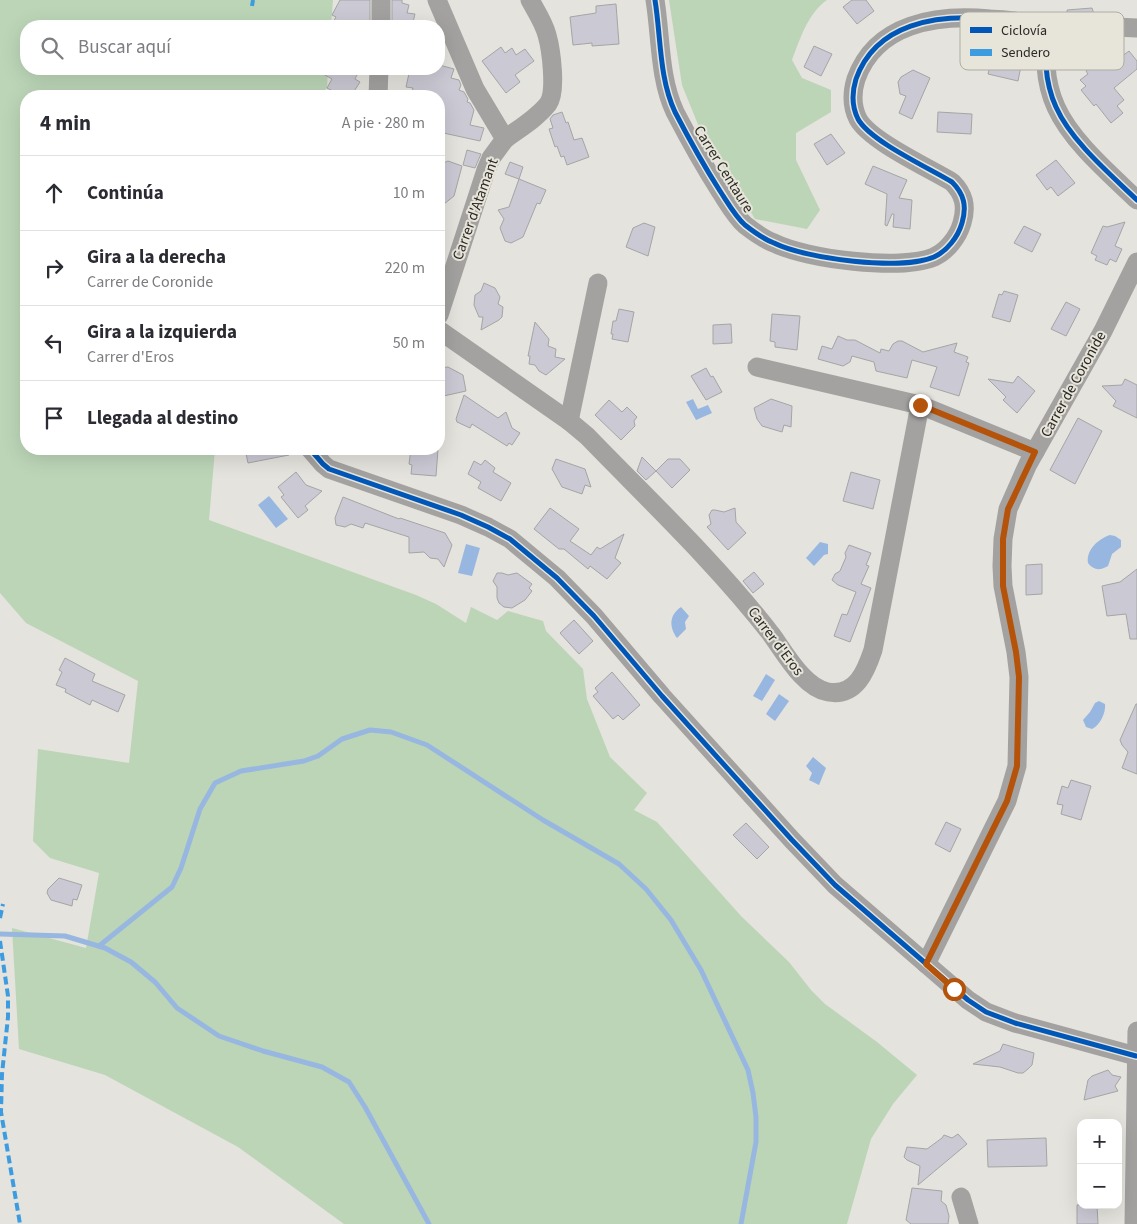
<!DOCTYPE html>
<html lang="es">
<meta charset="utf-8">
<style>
body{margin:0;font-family:"Source Sans 3",sans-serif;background:#f2f2f3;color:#2b2b33}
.controls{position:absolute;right:15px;bottom:15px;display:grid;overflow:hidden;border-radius:10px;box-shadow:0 5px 20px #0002}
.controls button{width:45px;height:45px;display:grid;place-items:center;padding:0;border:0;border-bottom:1px solid #e1e1e2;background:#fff;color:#2b2b33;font:25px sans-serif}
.stop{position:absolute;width:15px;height:15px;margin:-11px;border:4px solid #b45309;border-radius:50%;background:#fff}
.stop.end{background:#b45309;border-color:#fff;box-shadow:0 1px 5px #0008}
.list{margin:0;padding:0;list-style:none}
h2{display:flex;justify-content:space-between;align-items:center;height:65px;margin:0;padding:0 20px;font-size:21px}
h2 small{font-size:16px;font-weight:400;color:#7c7c81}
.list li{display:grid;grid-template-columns:32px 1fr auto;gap:15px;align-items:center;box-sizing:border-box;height:75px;padding:0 20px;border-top:1px solid #e1e1e2}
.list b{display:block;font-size:19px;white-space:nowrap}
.list p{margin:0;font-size:16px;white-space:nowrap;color:#7c7c81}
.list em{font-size:16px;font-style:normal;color:#7c7c81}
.icon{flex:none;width:28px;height:28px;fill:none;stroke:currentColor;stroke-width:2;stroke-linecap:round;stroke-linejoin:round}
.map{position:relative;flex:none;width:1137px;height:1224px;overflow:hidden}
.search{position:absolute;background:#fff;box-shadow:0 5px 20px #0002;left:20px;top:20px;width:425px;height:55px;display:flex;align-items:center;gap:12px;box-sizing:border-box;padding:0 18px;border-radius:20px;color:#7c7c81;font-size:19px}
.panel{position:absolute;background:#fff;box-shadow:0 5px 20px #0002;left:20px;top:90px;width:425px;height:365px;border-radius:20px}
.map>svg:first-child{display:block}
</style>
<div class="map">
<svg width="1137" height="1224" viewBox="0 0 1137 1224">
<rect width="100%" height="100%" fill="#e4e3dd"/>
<g fill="#bcd5b7">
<path d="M0,0H333L331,26H26V69H328L327,88L319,96H26V449H215L209,520L416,595L436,604L466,623L471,607L497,620L508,611L543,621L546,631L583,669L587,699L610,757L647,793L634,810L657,822L741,916L789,962L811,990L825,1004L877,1042L917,1075L893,1104L871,1139L847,1224H344L238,1147L105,1075L19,1049L12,928L86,948L99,873L50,858L33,841L38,749L129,763L138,681L26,623L0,593Z"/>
<path d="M669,0H827C808,13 800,39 792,60L802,78L831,90V112L796,133V160L820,210L807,229L755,219L699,127L682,85Z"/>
</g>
<g fill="#98b7e0">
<path d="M693,399L698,409L708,405L712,413L696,420L686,402Z"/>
<path d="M269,496L288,519L276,528L258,505Z"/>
<path d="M1110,535L1115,536L1121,540V547L1112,554L1108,566C1100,571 1093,570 1088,563C1086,550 1098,539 1110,535Z"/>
<path d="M820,542L828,544V554L824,555L814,566L806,558Z"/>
<path d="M466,544L480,548L472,576L458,573Z"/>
<path d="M681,607L689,616L685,622L686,629L677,638C669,627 669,615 681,607Z"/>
<path d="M766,674L775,680L762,701L753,696Z"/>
<path d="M779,694L789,701L775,721L766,714Z"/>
<path d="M1099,701L1105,704C1106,713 1100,725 1092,729L1086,727L1083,720L1090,712L1095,703Z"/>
<path d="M813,757L826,768L819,785L809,780L812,773L806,766Z"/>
</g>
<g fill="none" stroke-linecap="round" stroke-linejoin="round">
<g stroke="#98b7e0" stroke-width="5">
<path d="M0,934L65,936L105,948L131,962L155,982L177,1008L219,1036L263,1051L322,1067L349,1082L365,1107L429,1224"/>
<path d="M99,946L172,887L181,868L200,809L215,783L241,771L304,761L318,756L342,739L370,730L391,732L427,745L543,820L619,864L646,889L671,920L701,970L748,1070L753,1093L756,1117V1142L741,1224"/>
</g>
</g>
<g fill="#cac9d4" stroke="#a6a5a5">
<path d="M340,0H370V26H331L336,17L332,15Z"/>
<path d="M392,0H402V3L409,5L407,13L415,14L412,26H392Z"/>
<path d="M852,0H866L874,11L857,24L843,7Z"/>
<path d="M616,4L619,44L592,46V43L573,45L570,17L596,13V6Z"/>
<path d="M1092,8L1096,20L1068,25L1067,10Z"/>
<path d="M814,46L832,54L821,76L804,67Z"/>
<path d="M1010,46L1014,59L1022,61L1018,81L988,74L993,54L1000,56Z"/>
<path d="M501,47L505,53L512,48L516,55L525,49L534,61L515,75L520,82L506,93L482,61Z"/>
<path d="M1129,51L1137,61V69L1114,88L1124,100L1117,106L1123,113L1111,123L1096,104L1094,106L1081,90L1086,86L1080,80L1088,74L1086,71L1100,60L1102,63L1109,58L1113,63Z"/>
<path d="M439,65L454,69L451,78L459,80L461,85L459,90L464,92L468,99L467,102L470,103L474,110L470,125L484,128L480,141L439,132V96H411L413,88L406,87L410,69H439Z"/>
<path d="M314,69H360L355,79L360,82L351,96H342L327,88L332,79Z"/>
<path d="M913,70L930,78L912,119L899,113L906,96L900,94L898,82L901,77Z"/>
<path d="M562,112L566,123L568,122L574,140L582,138L589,157L567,165L564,156L561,157L557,146L555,147L549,129L553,128L550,119L553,115Z"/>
<path d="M938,112L972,114L971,134L937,132Z"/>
<path d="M831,134L845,153L827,165L814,144Z"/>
<path d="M467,150L481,154L475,168L463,165Z"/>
<path d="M1056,160L1075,183L1058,196L1051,187L1047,190L1036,175Z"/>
<path d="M448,161L462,166L454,196L439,208V165Z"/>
<path d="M510,162L523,167L519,179L505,174Z"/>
<path d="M873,166L907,180L899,198L912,200L910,229L893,227L894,214H892L887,226L885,225L887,194L865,184Z"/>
<path d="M519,179L546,190L540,204L537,203L523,237L511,243L505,241L500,228L504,219L498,210L509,207Z"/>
<path d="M1125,222L1115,246L1122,249L1116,262L1110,259L1107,265L1095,260L1097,256L1091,253L1103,226L1107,227Z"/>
<path d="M644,223L655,227L648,256L626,247L633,228Z"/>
<path d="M1024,226L1041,234L1032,252L1014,243Z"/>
<path d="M484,283L495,288L500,297L498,304L503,307L502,317L499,320L481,330L483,317H479L474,305L475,295L481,291Z"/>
<path d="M1004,291L1018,295L1010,322L992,317L999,294L1002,295Z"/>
<path d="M1066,302L1080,309L1066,336L1051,329Z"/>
<path d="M619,309L634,312L628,342L612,339L613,334H611L613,321H616Z"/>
<path d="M772,314L800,316L797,350L775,347V342L770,341Z"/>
<path d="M535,322L549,339L548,346L556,349L555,357L565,359L546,375L539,371L535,365L529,364L530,356H528Z"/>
<path d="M731,324L732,343L713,344V325Z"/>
<path d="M838,336L847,340H855L880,353L881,349L889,351L893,344L898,341H902L923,352L957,343L954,352L968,357L966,362L969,363L959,396L930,387L937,367L912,360L907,378L876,371L874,362L852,356L850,362L843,366L818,359L822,346L832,349Z"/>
<path d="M448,367L463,375L466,391L439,397V368Z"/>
<path d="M706,368L711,377L713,376L722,392L706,400L691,376Z"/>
<path d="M1018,376L1035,391L1017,413L1003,400L1006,397L988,379L1013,383Z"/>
<path d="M1125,379L1137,385V418L1113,406L1116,401L1102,386L1122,385Z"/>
<path d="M464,395L498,418L506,412L512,428L520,433L512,445L509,443L507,446L472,424L470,428L457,422L456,419Z"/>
<path d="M771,399L792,406L791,427L784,425L782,432L762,426L757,419L754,408Z"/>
<path d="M609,400L622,412L627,407L637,417L634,421L635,426L621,440L595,415Z"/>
<path d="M1078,418L1102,431L1075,484L1050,470Z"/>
<path d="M245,449H289V455L248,463Z"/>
<path d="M411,449H438L436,476L411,474L412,465L409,464Z"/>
<path d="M642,457L656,471L646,480L637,471Z"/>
<path d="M556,459L585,469L591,487L585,485L582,494L562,487L552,469Z"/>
<path d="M668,459H680L690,470L672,488L656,471Z"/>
<path d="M485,460L495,468L493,472L511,483L501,501L478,488L481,482L468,474L474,461L481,465Z"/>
<path d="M296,472L306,485L322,491L305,506L308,510L298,518L281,497L284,495L278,487Z"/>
<path d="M851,472L880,480L873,509L843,501Z"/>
<path d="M343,497L399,519L400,518L445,533L452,545L444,567L438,559L430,558L424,552L409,553V537L365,523L363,528L351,524L345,527L336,525L335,518Z"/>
<path d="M550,508L579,529L570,541L591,555L597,547L600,549L624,534L615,558L621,563L607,579L590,566L588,569L564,549H559L534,529Z"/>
<path d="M735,508L736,522L746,533L728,550L707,527L711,524L709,515L712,510H715L724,512Z"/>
<path d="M849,545L871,553L866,565L869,566L861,584L871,588L850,642L834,636L842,614L847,615L856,592L838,585L832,580L835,574L840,571L846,557L845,553Z"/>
<path d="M1042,564V594L1026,595V565Z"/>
<path d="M1137,569V639H1130L1126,614L1107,616L1102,586L1120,582Z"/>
<path d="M754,572L764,584L753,593L743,581Z"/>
<path d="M497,573H502L508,575L517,573L532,584L529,588L532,591L525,600L512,608L504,607L499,603L497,598V587L493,581Z"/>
<path d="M574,620L593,641L579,654L560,633Z"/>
<path d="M65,658L95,674L92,681L125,695L118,712L92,700L90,705L65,692L66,689L56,685L62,672L59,670Z"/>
<path d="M612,672L640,705L623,720L618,715L613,719L593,696L598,692L595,688Z"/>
<path d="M1136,704H1137V774L1122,768L1128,752L1122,745L1120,740Z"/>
<path d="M1071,780L1091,786L1081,820L1061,814L1063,805L1057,804L1062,786L1068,788Z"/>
<path d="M946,822L961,829L950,852L935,844Z"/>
<path d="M746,823L769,847L757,859L733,835Z"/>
<path d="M59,878L82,885L77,900L73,899L72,906L51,900L47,893L48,889Z"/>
<path d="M1003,1044L1034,1053L1032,1065L1028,1069L1023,1073H1018L1000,1067L973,1064L1000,1051Z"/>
<path d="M1108,1070L1112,1075L1121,1077L1115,1086L1118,1091L1084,1100L1088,1080L1092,1076Z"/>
<path d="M958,1134L967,1144L918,1185L920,1166L907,1160L904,1157L907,1147L927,1149L942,1138L944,1135L952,1138Z"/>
<path d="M1046,1138L1047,1166L988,1167L987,1140Z"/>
<path d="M912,1188L942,1191L941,1201L946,1205L949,1216L948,1224H911L906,1220Z"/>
<path d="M1077,1205H1097L1098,1224H1077Z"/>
</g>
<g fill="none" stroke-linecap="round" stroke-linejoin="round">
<g stroke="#a3a2a0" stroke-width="19">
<path d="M437,0L475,89L505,139L491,158L486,170L439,315"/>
<path d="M655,0C661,37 659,78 675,112C689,139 704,166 720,191C728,203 735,216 745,225C754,232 763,239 774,243C806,259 901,271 934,257C947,251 958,237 962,223C967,206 964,194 952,182C929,168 870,141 858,119C852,107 852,92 856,79C876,23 937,14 990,19C1004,20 1017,19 1030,27C1037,31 1044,39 1046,47C1048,53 1046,60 1046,66C1047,80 1050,94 1056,107C1071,141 1110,174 1137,200"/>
<path d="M381,26V0"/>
<path d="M1046,48L1064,39L1075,36L1115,27L1137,28"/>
<path d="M378,96L379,69"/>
<path d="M505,139C520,128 537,118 548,104C557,92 551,49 547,35C544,23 536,11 530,0"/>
<path d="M439,330L569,421L587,436C649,500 716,563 771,634C785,653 804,688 828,692C856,697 866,671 873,650L920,405L1035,452"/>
<path d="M757,367L920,405"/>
<path d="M569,421L598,283"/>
<path d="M310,449L323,464L329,469L461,515L488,527L510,539L557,578L594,616L662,696L792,840L835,885L968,1000L986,1012L1015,1023L1136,1056"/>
<path d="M926,964L1007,801L1017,766L1019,677L1016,652L1003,586L1002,566L1003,539L1008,509L1028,464L1103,331L1137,262"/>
<path d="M961,1197L969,1224"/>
<path d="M1134,1224L1137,1031"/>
</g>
<g stroke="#3d9ce0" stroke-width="4" stroke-dasharray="8 4" stroke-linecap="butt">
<path d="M252,6L253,0"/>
<path d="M0,918L3,904"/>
<path d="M0,941L8,996V1017L2,1074L1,1112L20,1224"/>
</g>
<defs>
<g id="cycleway">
<path d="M655,0C661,37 659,78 675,112C689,139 704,166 720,191C728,203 735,216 745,225C754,232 763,239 774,243C806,259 901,271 934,257C947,251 958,237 962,223C967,206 964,194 952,182C929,168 870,141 858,119C852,107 852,92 856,79C876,23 937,14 990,19C1004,20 1017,19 1030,27C1037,31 1044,39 1046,47C1048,53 1046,60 1046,66C1047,80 1050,94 1056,107C1071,141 1110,174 1137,200"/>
<path d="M310,449L323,464L329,469L461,515L488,527L510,539L557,578L594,616L662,696L792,840L835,885L968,1000L986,1012L1015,1023L1136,1056"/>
</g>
</defs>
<use href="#cycleway" stroke="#e7e5da" stroke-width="8"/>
<use href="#cycleway" stroke="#0057b8" stroke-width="5"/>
</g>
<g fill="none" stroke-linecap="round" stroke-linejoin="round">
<path stroke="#b45309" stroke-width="6" d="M920,405L1035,452L1008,509L1003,539V586L1016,652L1019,677L1017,766L1007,801L926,964L954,989"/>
</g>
<g text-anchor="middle" stroke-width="4" stroke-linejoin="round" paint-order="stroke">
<g font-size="15" fill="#2a2925" stroke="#e7e5da">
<text transform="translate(724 169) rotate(58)" y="5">Carrer Centaure</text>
<text transform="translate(475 209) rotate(-70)" y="5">Carrer d'Atamant</text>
<text transform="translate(1073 384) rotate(-61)" y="5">Carrer de Coronide</text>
<text transform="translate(776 641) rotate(53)" y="5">Carrer d'Eros</text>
</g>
</g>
<rect x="960" y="12" width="164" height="58" rx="8" fill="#e7e5da" stroke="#aeada4" stroke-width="1"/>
<rect x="970" y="27" width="22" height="6" fill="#0057b8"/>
<rect x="970" y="49" width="22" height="7" fill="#3d9ce0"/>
<g font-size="14" fill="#2a2925">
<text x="1001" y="35">Ciclovía</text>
<text x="1001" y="57">Sendero</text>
</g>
</svg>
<div class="controls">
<button>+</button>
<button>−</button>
</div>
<div class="stop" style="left:954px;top:989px"></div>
<div class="stop end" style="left:920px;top:405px"></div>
<div class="search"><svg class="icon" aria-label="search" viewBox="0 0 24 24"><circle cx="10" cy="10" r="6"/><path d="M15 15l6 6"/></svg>Buscar aquí</div>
<section class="panel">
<h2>4 min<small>A pie · 280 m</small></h2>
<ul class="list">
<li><svg class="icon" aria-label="ahead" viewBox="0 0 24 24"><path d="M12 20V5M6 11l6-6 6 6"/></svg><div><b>Continúa</b></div><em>10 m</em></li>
<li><svg class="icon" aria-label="right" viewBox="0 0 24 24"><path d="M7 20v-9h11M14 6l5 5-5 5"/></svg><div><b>Gira a la derecha</b><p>Carrer de Coronide</p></div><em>220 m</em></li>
<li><svg class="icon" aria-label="left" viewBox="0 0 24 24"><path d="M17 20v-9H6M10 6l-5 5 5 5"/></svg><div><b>Gira a la izquierda</b><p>Carrer d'Eros</p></div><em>50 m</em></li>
<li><svg class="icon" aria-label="arrive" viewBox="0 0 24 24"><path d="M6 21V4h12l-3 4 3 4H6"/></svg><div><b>Llegada al destino</b></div></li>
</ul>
</section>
</div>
